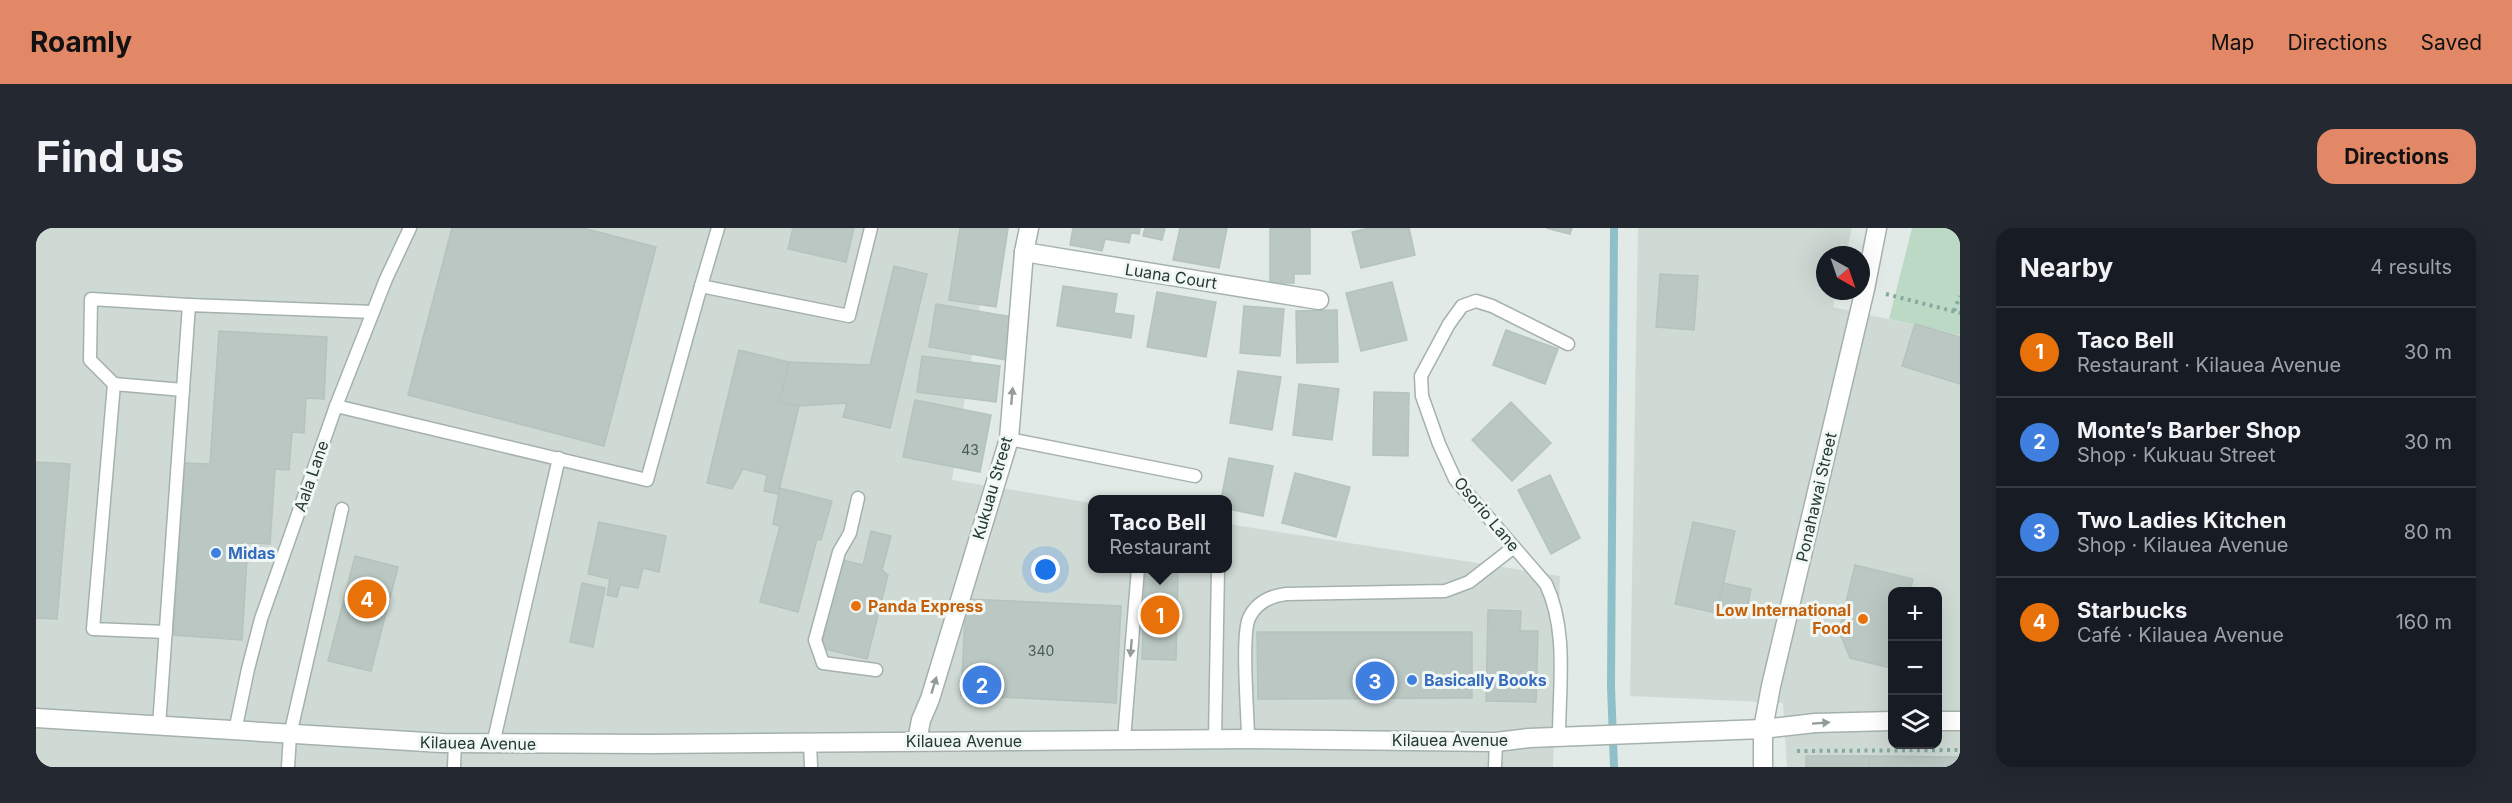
<!DOCTYPE html>
<meta charset="utf-8">
<style>
body{margin:0;font-family:Inter,sans-serif;background:#242831;color:#f1f3f6}
.controls{position:absolute;right:18px;bottom:18px;display:grid;overflow:hidden;border-radius:12px;box-shadow:0 6px 24px #0002}
.controls button{width:54px;height:54px;display:grid;place-items:center;padding:0;border:0;border-bottom:2px solid #363941;background:#171b24;color:#f1f3f6;font:30px sans-serif}
.compass{position:absolute;left:1780px;top:18px;width:54px;height:54px;border-radius:50%;background:#171b24;box-shadow:0 6px 24px #0002;rotate:140deg}
.you{position:absolute;left:1010px;top:342px;width:21px;height:21px;margin:-15px;border:4px solid #fff;border-radius:50%;background:#1a73e8;box-shadow:0 0 0 9px #1a73e833}
.badge{display:grid;place-items:center;width:39px;height:39px;border-radius:50%;background:#e28867;color:#fff;font-size:20px;font-weight:700}
.pin{position:absolute;translate:-50% -50%;border:3px solid #fff;box-shadow:0 2px 6px #0006}
.popup{position:absolute;left:1052px;top:267px;width:144px;height:78px;box-sizing:border-box;display:grid;place-content:center;border-radius:12px;background:#171b24;filter:drop-shadow(0 2px 4px #0005);font-size:20px;white-space:nowrap;color:#9ea1a6}
.popup b{font-size:22px;color:#f1f3f6}
.popup::after{content:'';position:absolute;left:50%;top:100%;margin-left:-12px;border:12px solid transparent;border-top-color:#171b24}
.list{margin:0;padding:0;list-style:none}
h2{display:flex;justify-content:space-between;align-items:center;height:78px;margin:0;padding:0 24px;font-size:26px}
h2 small{font-size:20px;font-weight:400;color:#9ea1a6}
.list li{display:grid;grid-template-columns:39px 1fr auto;gap:18px;align-items:center;box-sizing:border-box;height:90px;padding:0 24px;border-top:2px solid #363941}
.list b{display:block;font-size:22px;white-space:nowrap}
.list p{margin:0;font-size:20px;white-space:nowrap;color:#9ea1a6}
.list em{font-size:20px;font-style:normal;color:#9ea1a6}
.icon{flex:none;width:33px;height:33px;fill:none;stroke:currentColor;stroke-width:2;stroke-linecap:round;stroke-linejoin:round}
.map{position:relative;flex:none;width:1924px;height:539px;overflow:hidden;border-radius:18px}
header{display:flex;align-items:center;gap:36px;box-sizing:border-box;height:84px;padding:0 30px;background:#e28867;color:#111}
header strong{font-size:28px}
nav{display:flex;gap:33px;margin-inline-start:auto;font-size:21px}
.intro{display:flex;align-items:center;justify-content:space-between;box-sizing:border-box;height:144px;padding:0 36px}
h1{margin:0;font-size:42px}
.button{padding:15px 27px;border-radius:18px;background:#e28867;color:#111;font-size:21px;font-weight:700}
main{display:flex;gap:36px;padding:0 36px}
aside{flex:1;background:#171b24;border-radius:18px;box-shadow:0 6px 24px #0002}
.map>svg:first-child{display:block}
</style>
<header>
<strong>Roamly</strong>
<nav><a>Map</a><a>Directions</a><a>Saved</a></nav>
</header>
<div class="intro"><h1>Find us</h1><a class="button">Directions</a></div>
<main>
<div class="map">
<svg width="1924" height="539" viewBox="0 0 1924 539">
<rect width="100%" height="100%" fill="#e1eae6"/>
<g fill="#d0dad5" fill-rule="evenodd">
<path d="M0,0H956L916,252L1056,275V340H1192V296L1524,348L1517,539H0Z"/>
<path d="M1602,0H1816L1810,27H1789V63H1801L1797,79L1924,107V539H1751L1747,475L1594,468ZM1856,364H1902V516H1856Z"/>
</g>
<path fill="#bcd9c5" d="M1876,0H1924V107L1853,91Z"/>
<g fill="none" stroke-linecap="round" stroke-linejoin="round">
<path stroke="#8fbfc9" stroke-width="8" d="M1578,539L1575,458L1578,0"/>
</g>
<g fill="#bac7c2" stroke="#b4c3bd" stroke-width="1.5">
<path d="M416,0H547L620,19L568,218L372,167Z"/>
<path d="M757,0H818L810,34L752,21Z"/>
<path d="M924,0H972L960,79L913,72Z"/>
<path d="M1037,0H1104L1103,6L1095,5L1093,15L1069,11L1066,23L1034,17Z"/>
<path d="M1109,0H1129L1126,12L1107,8Z"/>
<path d="M1144,0H1191L1183,40L1137,32Z"/>
<path d="M1234,0H1274V46H1258V55H1234Z"/>
<path d="M1333,0H1373L1379,27L1325,40L1316,4Z"/>
<path d="M1510,0H1536L1534,6Z"/>
<path d="M858,38L891,46L854,200L807,189L811,175L763,178L743,174L753,134L834,137Z"/>
<path d="M1624,46L1662,48L1658,102L1620,99Z"/>
<path d="M1356,54L1371,112L1325,123L1310,65Z"/>
<path d="M1027,58L1081,66L1078,85L1098,88L1095,110L1021,98Z"/>
<path d="M1121,64L1180,74L1170,129L1111,119Z"/>
<path d="M900,76L977,89L970,132L893,119Z"/>
<path d="M1208,78L1248,81L1244,128L1204,125Z"/>
<path d="M1301,82L1302,134L1261,135L1260,83Z"/>
<path d="M1879,96L1924,109V156L1866,138Z"/>
<path d="M1470,102L1522,121L1509,156L1457,137Z"/>
<path d="M183,103L291,109L288,171L270,170L268,205L256,204L253,242L239,241L234,316L212,315L206,412L137,407L149,235L174,236Z"/>
<path d="M703,122L753,134L743,174L763,178L742,266L728,263L731,247L707,241L696,261L671,255Z"/>
<path d="M886,128L964,138L960,174L881,164Z"/>
<path d="M1202,143L1245,149L1236,202L1194,195Z"/>
<path d="M1263,156L1303,161L1296,212L1257,207Z"/>
<path d="M1338,164L1373,165L1372,228L1337,227Z"/>
<path d="M879,172L955,187L944,244L867,229Z"/>
<path d="M1475,174L1515,215L1476,253L1436,212Z"/>
<path d="M1193,230L1237,238L1227,288L1192,281V272H1185Z"/>
<path d="M0,234L34,236L21,391L0,390Z"/>
<path d="M1259,245L1314,259L1300,309L1246,295Z"/>
<path d="M1514,247L1544,310L1515,326L1482,262Z"/>
<path d="M744,260L796,273L785,312L781,311L762,384L724,374L744,298L737,296Z"/>
<path d="M563,294L630,308L623,344L607,340L602,360L584,357L581,369L571,367L574,351L552,346Z"/>
<path d="M1657,294L1699,303L1681,385L1639,376Z"/>
<path d="M835,303L855,308L846,342L852,347L831,431L785,420L806,332L827,337Z"/>
<path d="M319,328L362,339L335,443L292,433Z"/>
<path d="M1819,337L1877,351L1874,364H1856L1855,440L1814,430L1803,403Z"/>
<path d="M1109,342L1142,343L1140,432L1106,431Z"/>
<path d="M546,355L569,360L557,419L534,414Z"/>
<path d="M1687,355L1715,361L1709,391L1681,385Z"/>
<path d="M930,371L1085,378L1080,475L925,467Z"/>
<path d="M1452,382L1485,383L1484,403H1502L1500,474L1450,473Z"/>
<path d="M1221,404H1436V470L1222,471Z"/>
<rect x="1770" y="528" width="63" height="11"/>
<path d="M1833,528L1923,529V539H1833Z"/>
</g>
<g fill="none" stroke-linecap="round" stroke-linejoin="round">
<defs>
<g id="service">
<path d="M682,0L665,58L813,88L835,0"/>
<path d="M78,156L147,162"/>
<path d="M300,178L611,252L665,58"/>
<path d="M973,211L1159,248"/>
<path d="M822,270L814,305L803,324L779,412L787,435L840,442"/>
<path d="M130,404L57,401L78,156L54,132L55,71L153,77"/>
<path d="M123,498L153,77L337,84"/>
<path d="M199,503L212,441L225,391L300,178L350,51L374,0"/>
<path d="M1523,509C1523,459 1532,403 1510,356L1419,251L1403,216L1386,168L1385,148L1413,96L1426,78L1440,73L1456,78L1532,116"/>
<path d="M1088,511L1102,340"/>
<path d="M1179,511L1182,340"/>
<path d="M1212,511C1212,486 1205,409 1213,390C1220,375 1234,368 1250,366L1409,363L1433,354L1478,319"/>
<path d="M774,514L775,539"/>
<path d="M457,516L523,230"/>
<path d="M252,539L254,507L306,281"/>
<path d="M418,539L419,515"/>
<path d="M1459,539L1460,514"/>
</g>
<g id="minor">
<path d="M988,24L1283,72"/>
<path d="M881,513L885,492L894,471L973,211L988,24L993,0"/>
</g>
<g id="tertiary">
<path d="M0,490L406,515L615,516L1212,511L1460,514L1493,510L1727,501L1779,495L1856,493"/>
<path d="M1902,493H1924"/>
<path d="M1727,539V501L1735,458L1829,61L1841,0"/>
</g>
</defs>
<use href="#service" stroke="#a5b1ad" stroke-width="15"/>
<use href="#minor" stroke="#a5b1ad" stroke-width="21"/>
<use href="#tertiary" stroke="#a5b1ad" stroke-width="21"/>
<g stroke="#85aa9f" stroke-width="4" stroke-dasharray="3 4.5" stroke-linecap="butt">
<path d="M1850,66L1924,85"/>
<path d="M1918,83L1924,68"/>
<path d="M1761,523L1924,522"/>
</g>
<use href="#service" stroke="#fff" stroke-width="12"/>
<use href="#minor" stroke="#fff" stroke-width="18"/>
<use href="#tertiary" stroke="#fff" stroke-width="18"/>
</g>
<defs><path id="oneway-solid" d="M-6-.8H1V-3.2L6.5 0L1 3.2V.8H-6Z" transform="scale(1.5)"/></defs>
<g fill="#929c99">
<use href="#oneway-solid" transform="translate(976 168) rotate(-85)"/>
<use href="#oneway-solid" transform="translate(1095 420) rotate(95)"/>
<use href="#oneway-solid" transform="translate(898 457) rotate(-73)"/>
<use href="#oneway-solid" transform="translate(1785 495) rotate(-4)"/>
</g>
<g fill="#3f7fe0" stroke="#f1f7f4" stroke-width="2">
<circle cx="180" cy="325" r="6"/>
<circle cx="1376" cy="452" r="6"/>
</g>
<g fill="#e8710a" stroke="#f1f7f4" stroke-width="2">
<circle cx="820" cy="378" r="6"/>
<circle cx="1827" cy="391" r="6"/>
</g>
<g text-anchor="middle" stroke-width="6" stroke-linejoin="round" paint-order="stroke">
<g font-size="14" fill="#4a5c57">
<text x="934" y="227">43</text>
<text x="1005" y="428">340</text>
</g>
<g font-size="16" fill="#243933" stroke="#f1f7f4">
<text transform="translate(1135 48) rotate(9)" y="6">Luana Court</text>
<text transform="translate(275 248) rotate(-71)" y="6">Aala Lane</text>
<text transform="translate(956 260) rotate(-74)" y="6">Kukuau Street</text>
<text transform="translate(1780 269) rotate(-77)" y="6">Ponahawai Street</text>
<text transform="translate(1451 286) rotate(50)" y="6">Osorio Lane</text>
<text x="1414" y="518">Kilauea Avenue</text>
<text x="928" y="519">Kilauea Avenue</text>
<text transform="translate(442 515) rotate(1)" y="6">Kilauea Avenue</text>
</g>
<g font-size="16" font-weight="bold" fill="#366cbe" stroke="#f1f7f4" text-anchor="start">
<text x="192" y="331">Midas</text>
<text x="1388" y="458">Basically Books</text>
</g>
<g font-size="16" font-weight="bold" fill="#c56008" stroke="#f1f7f4" text-anchor="start">
<text x="832" y="384">Panda Express</text>
<text x="1815" y="388" text-anchor="end">Low International<tspan x="1815" dy="18">Food</tspan></text>
</g>
</g>
</svg>
<div class="controls">
<button>+</button>
<button>−</button>
<button><svg class="icon" aria-label="layers" viewBox="0 0 24 24"><path d="M12 4l9 5-9 5-9-5zM3 14l9 5 9-5"/></svg></button>
</div>
<svg class="compass" viewBox="-18 -18 36 36"><path d="M0-13l5 13h-10z" fill="#e53935"/><path d="M0 13l5-13h-10z" fill="#9ea1a6"/></svg>
<div class="you"></div>
<div class="pin badge" style="left:1124px;top:387px;background:#e8710a">1</div>
<div class="popup"><b>Taco Bell</b>Restaurant</div>
<div class="pin badge" style="left:946px;top:457px;background:#3f7fe0">2</div>
<div class="pin badge" style="left:1339px;top:453px;background:#3f7fe0">3</div>
<div class="pin badge" style="left:331px;top:371px;background:#e8710a">4</div>
</div>
<aside>
<h2>Nearby<small>4 results</small></h2>
<ul class="list">
<li><span class="badge" style="background:#e8710a">1</span><div><b>Taco Bell</b><p>Restaurant · Kilauea Avenue</p></div><em>30 m</em></li>
<li><span class="badge" style="background:#3f7fe0">2</span><div><b>Monte’s Barber Shop</b><p>Shop · Kukuau Street</p></div><em>30 m</em></li>
<li><span class="badge" style="background:#3f7fe0">3</span><div><b>Two Ladies Kitchen</b><p>Shop · Kilauea Avenue</p></div><em>80 m</em></li>
<li><span class="badge" style="background:#e8710a">4</span><div><b>Starbucks</b><p>Café · Kilauea Avenue</p></div><em>160 m</em></li>
</ul>
</aside>
</main>
